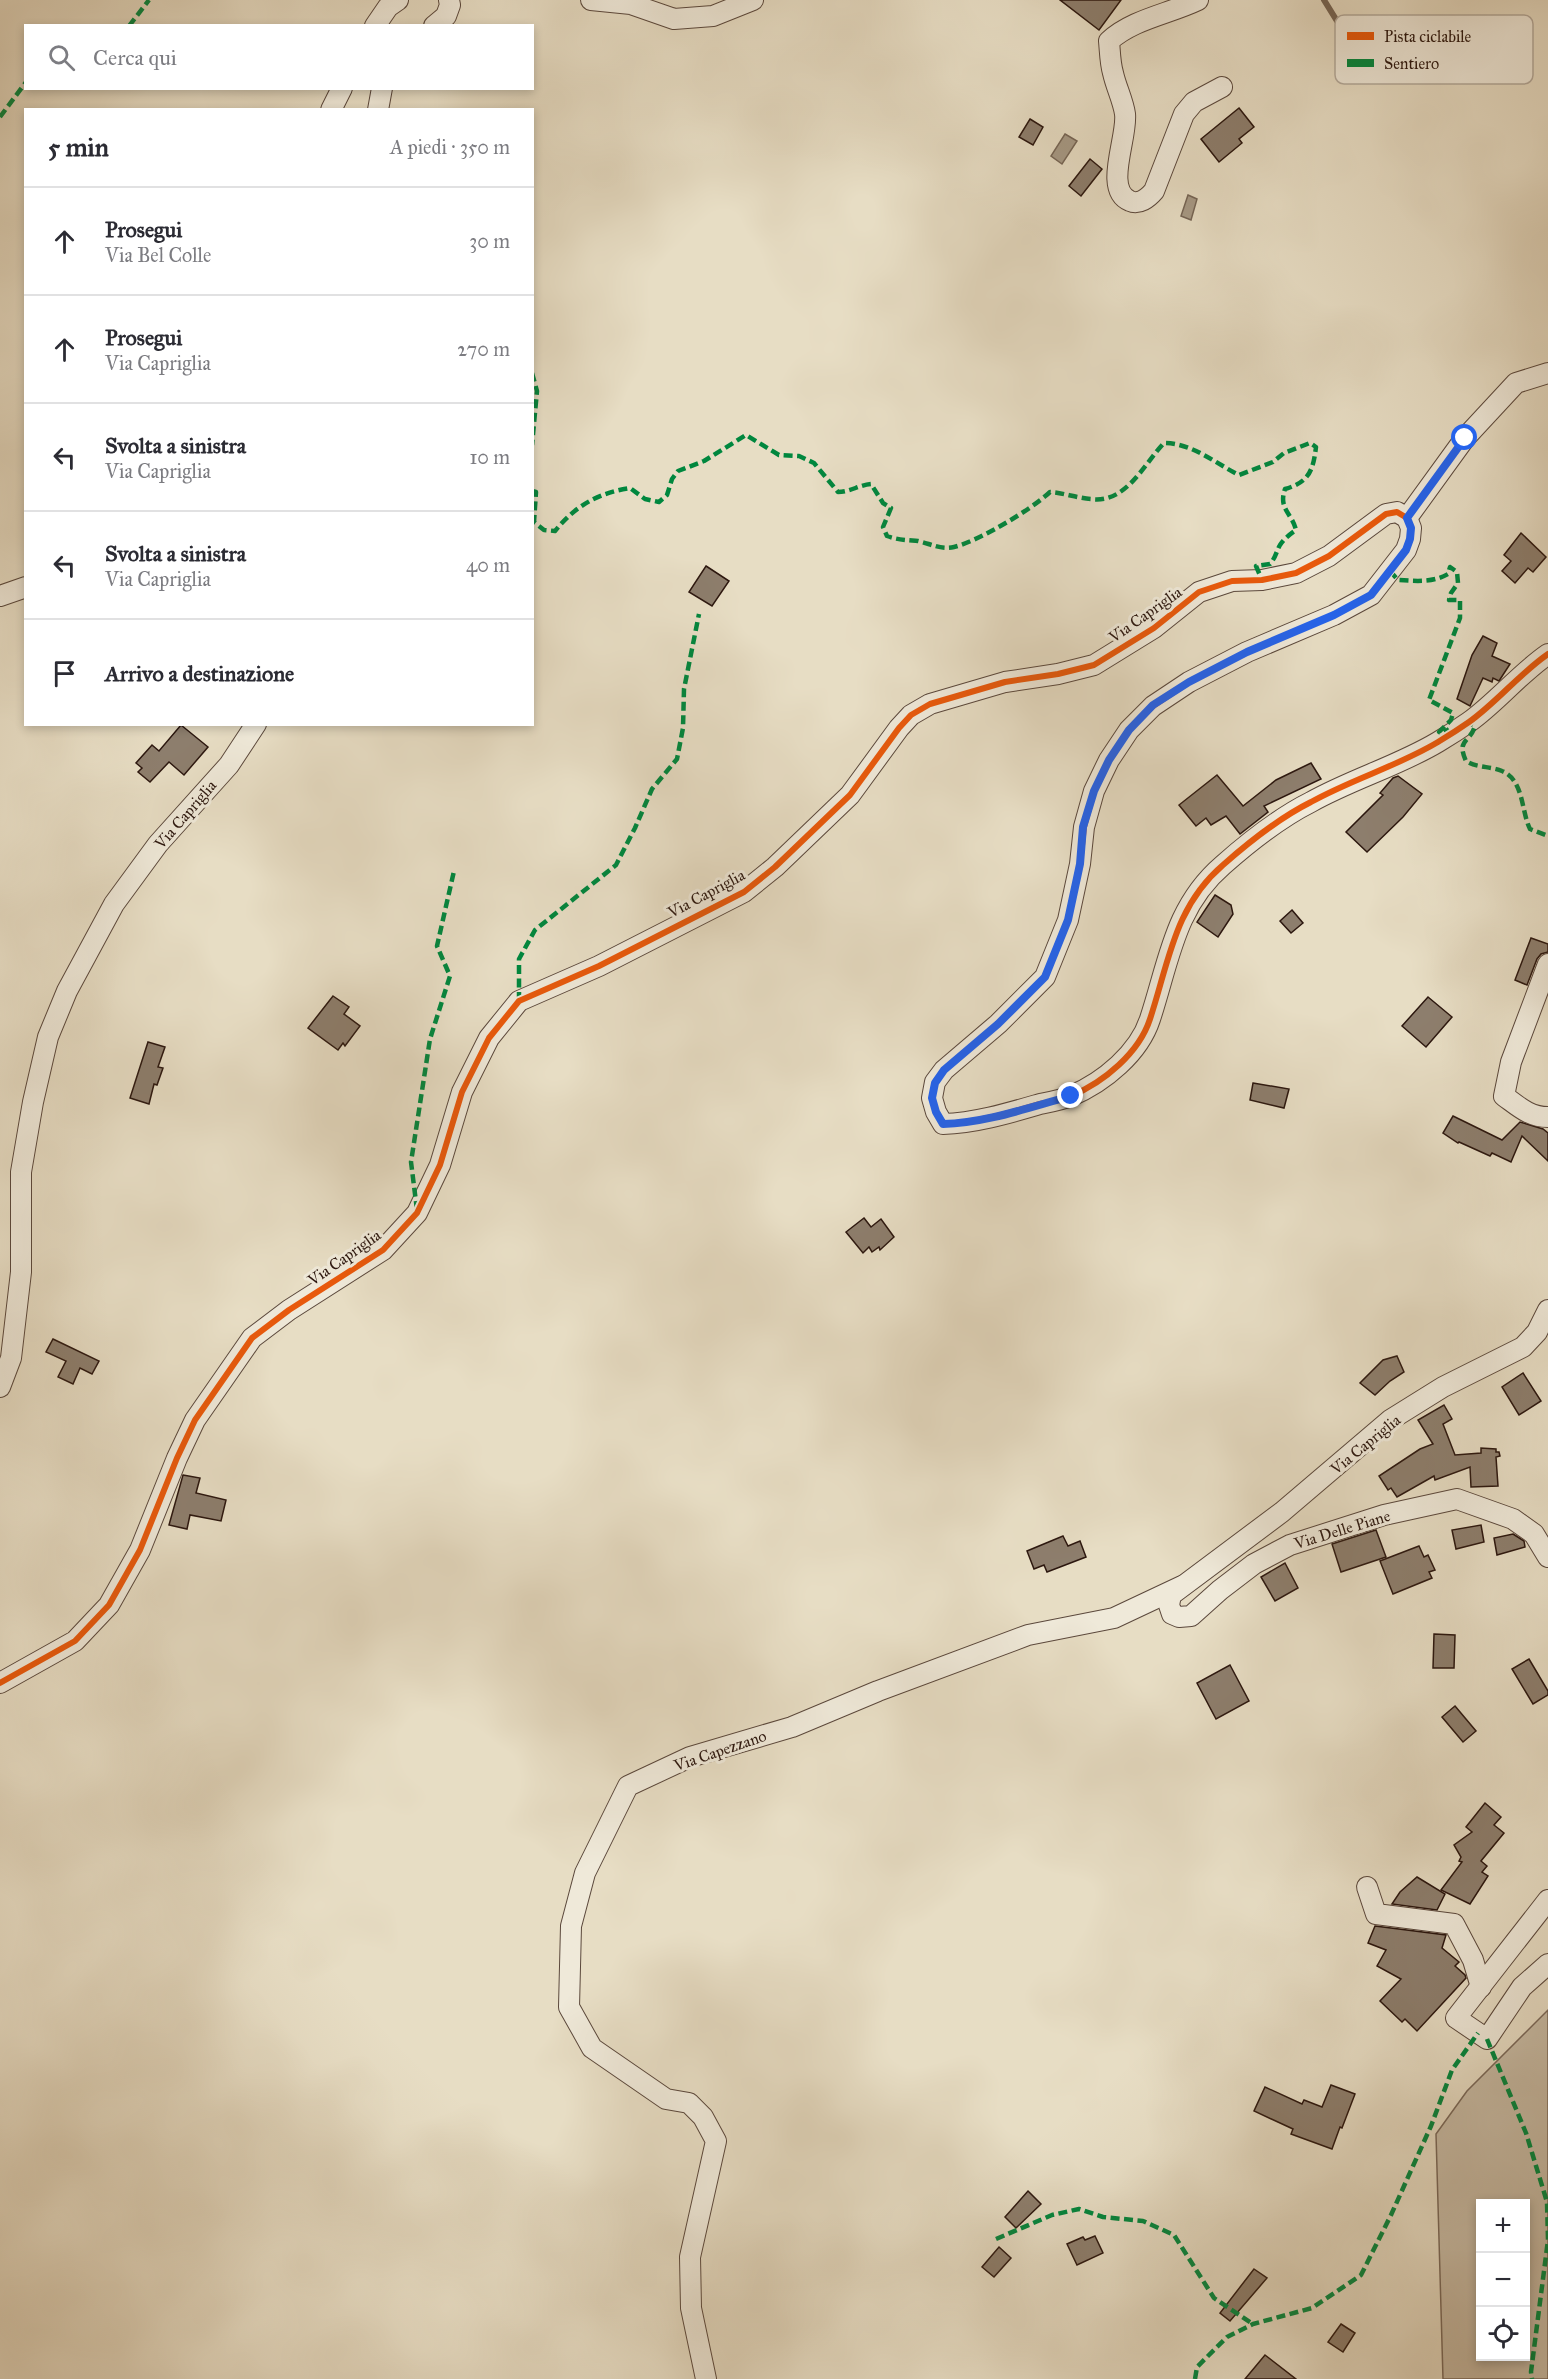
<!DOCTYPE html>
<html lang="it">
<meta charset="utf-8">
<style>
body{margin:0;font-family:"IM FELL Great Primer",serif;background:#f2f2f3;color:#2b2b33}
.controls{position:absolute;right:18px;bottom:18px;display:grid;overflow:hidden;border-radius:0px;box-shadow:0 3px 9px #0003}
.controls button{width:54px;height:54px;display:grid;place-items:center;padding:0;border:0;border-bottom:2px solid #e1e1e2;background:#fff;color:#2b2b33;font:30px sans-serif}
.stop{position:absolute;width:18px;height:18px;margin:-14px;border:4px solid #2563eb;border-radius:50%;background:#fff}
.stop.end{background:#2563eb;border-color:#fff;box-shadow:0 2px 6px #0008}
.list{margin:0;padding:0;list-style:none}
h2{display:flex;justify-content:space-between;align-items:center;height:78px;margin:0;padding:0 24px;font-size:26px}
h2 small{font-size:20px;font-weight:400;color:#7c7c81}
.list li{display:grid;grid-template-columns:39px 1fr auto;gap:18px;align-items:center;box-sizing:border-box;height:108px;padding:0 24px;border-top:2px solid #e1e1e2}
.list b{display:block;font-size:22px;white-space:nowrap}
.list p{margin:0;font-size:20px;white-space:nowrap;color:#7c7c81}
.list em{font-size:20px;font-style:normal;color:#7c7c81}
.icon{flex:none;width:33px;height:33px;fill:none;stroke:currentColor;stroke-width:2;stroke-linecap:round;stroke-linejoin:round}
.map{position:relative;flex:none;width:1548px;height:2379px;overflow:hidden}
.search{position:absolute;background:#fff;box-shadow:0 3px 9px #0003;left:24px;top:24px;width:510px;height:66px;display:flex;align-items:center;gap:15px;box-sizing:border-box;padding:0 21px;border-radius:0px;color:#7c7c81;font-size:22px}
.panel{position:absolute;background:#fff;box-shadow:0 3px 9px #0003;left:24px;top:108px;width:510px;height:618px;border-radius:0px}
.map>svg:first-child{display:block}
</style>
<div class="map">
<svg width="1548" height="2379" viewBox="0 0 1548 2379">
<rect width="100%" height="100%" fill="#e7ddc4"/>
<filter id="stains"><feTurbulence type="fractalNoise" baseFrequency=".00333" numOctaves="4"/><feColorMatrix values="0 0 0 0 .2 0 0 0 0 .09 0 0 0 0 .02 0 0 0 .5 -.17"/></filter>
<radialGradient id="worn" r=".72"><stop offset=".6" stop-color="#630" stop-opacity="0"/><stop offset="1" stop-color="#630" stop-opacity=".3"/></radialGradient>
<path fill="#c7bba5" stroke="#7a695a" stroke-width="1.5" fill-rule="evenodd" d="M1548,2010V2379H1443L1436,2134L1467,2091ZM1480,2204H1526V2356H1480Z"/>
<g fill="#a79a86" stroke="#766656" stroke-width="1.5">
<path d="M1065,134L1077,141L1062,164L1051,156Z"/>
<path d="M1188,195L1197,199L1191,220L1181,216Z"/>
</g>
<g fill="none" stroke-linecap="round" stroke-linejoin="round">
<path stroke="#766656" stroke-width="6" d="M1324,0L1353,47L1387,67"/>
</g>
<g fill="#8d7e6d" stroke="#2c170f" stroke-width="1.5">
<path d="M1060,0H1121L1099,30Z"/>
<path d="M1239,108L1254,127L1239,139L1242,143L1219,162L1201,139Z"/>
<path d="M1030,119L1043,127L1033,145L1019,137Z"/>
<path d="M1090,159L1102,169L1081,196L1069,186Z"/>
<path d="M1521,533L1546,557L1533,572L1528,568L1515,583L1502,571L1511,561L1504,555Z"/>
<path d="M706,566L729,581L712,606L689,592Z"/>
<path d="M1483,636L1497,643L1492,656L1510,664L1499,681L1493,678L1492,682L1483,678L1470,706L1457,699L1472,655Z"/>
<path d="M181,725L208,747L184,775L169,762L150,782L138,772L142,768L136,763L152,745L159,751Z"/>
<path d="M1311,763L1321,779L1264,806L1268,812L1240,834L1226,816L1211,825L1206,818L1196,826L1179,805L1217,775L1243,806L1276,780Z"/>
<path d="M1398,776L1422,794L1403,817L1367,852L1346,832L1383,795L1380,793L1393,778Z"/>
<path d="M1215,895L1231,905L1233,914L1218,937L1197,922Z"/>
<path d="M1292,910L1303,923L1291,933L1280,921Z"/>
<path d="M1531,938L1548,944V952L1541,954L1537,959L1527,985L1515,980Z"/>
<path d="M333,996L349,1007L344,1014L360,1026L345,1046L343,1043L338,1050L308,1028Z"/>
<path d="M1428,997L1452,1017L1426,1047L1402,1026Z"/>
<path d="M148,1042L165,1047L158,1067L163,1068L157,1085L154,1084L149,1104L130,1098Z"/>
<path d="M1253,1083L1289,1089L1284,1108L1250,1100Z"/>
<path d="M1453,1116L1502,1140L1520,1122L1543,1129L1548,1133V1161L1522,1136L1511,1162L1492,1153L1490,1156L1459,1142L1458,1143L1443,1133Z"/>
<path d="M864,1218L871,1227L881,1219L894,1237L880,1250L879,1247L872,1252L869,1247L863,1253L846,1232Z"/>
<path d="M53,1339L99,1361L92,1374L80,1368L73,1384L58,1377L66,1361L46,1352Z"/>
<path d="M1397,1356L1404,1372L1390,1381L1375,1395L1360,1383L1383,1360Z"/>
<path d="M1523,1373L1541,1401L1519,1415L1502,1387Z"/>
<path d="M1444,1405L1452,1419L1443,1424L1455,1455L1481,1453V1448L1496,1449V1452H1499L1500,1456L1496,1457L1498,1486L1471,1487L1470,1467L1435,1480L1434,1476L1397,1497L1391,1488L1388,1490L1379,1476L1420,1449L1433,1444L1418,1420Z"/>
<path d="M183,1475L200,1478L196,1493L226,1500L221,1521L190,1515L187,1529L169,1525Z"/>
<path d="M1481,1525L1484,1542L1456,1549L1452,1530Z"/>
<path d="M1376,1530L1386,1557L1341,1572L1332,1544Z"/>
<path d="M1513,1534L1524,1541L1525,1547L1497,1555L1494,1538Z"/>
<path d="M1063,1536L1068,1546L1080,1541L1086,1557L1047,1572L1044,1565L1034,1569L1027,1551Z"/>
<path d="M1419,1546L1424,1557L1428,1555L1435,1570L1429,1572L1432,1578L1393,1594L1380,1561Z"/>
<path d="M1285,1563L1298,1588L1275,1601L1261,1577Z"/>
<path d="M1434,1634L1455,1635L1454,1668H1433Z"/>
<path d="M1529,1659L1548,1691V1695L1533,1704L1512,1669Z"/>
<path d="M1230,1665L1249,1701L1216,1719L1197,1683Z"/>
<path d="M1455,1706L1476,1731L1463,1742L1442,1717Z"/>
<path d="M1485,1803L1501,1817L1494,1825L1504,1833L1481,1861L1487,1866L1482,1872L1488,1876L1470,1904L1441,1890L1462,1862L1459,1861L1461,1857L1454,1845L1472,1832L1466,1827Z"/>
<path d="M1417,1877L1445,1894L1437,1910L1392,1904L1400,1892Z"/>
<path d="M1375,1926L1446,1935L1442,1948L1459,1962L1455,1966L1465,1975L1466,1978L1417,2031L1405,2019L1402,2022L1380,2001L1401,1979L1377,1966L1386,1950L1368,1943Z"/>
<path d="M1331,2085L1355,2094L1342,2128L1340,2127L1332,2149L1291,2134L1293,2129L1254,2111L1265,2087L1302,2104L1304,2100L1322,2107Z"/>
<path d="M1028,2191L1041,2204L1016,2228L1005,2217Z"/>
<path d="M1095,2236L1103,2253L1077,2265L1067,2244L1083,2237L1085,2240Z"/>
<path d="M999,2247L1011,2258L994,2277L982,2267Z"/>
<path d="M1254,2269L1267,2278L1230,2321L1220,2313Z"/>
<path d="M1341,2324L1355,2333L1343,2352L1328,2342Z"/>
<path d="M1265,2355L1296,2379H1245Z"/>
</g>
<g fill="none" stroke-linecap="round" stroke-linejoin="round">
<defs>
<g id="street">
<path d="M591,0L631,4L674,19L713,16L753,0"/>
<path d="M1198,0C1169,14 1133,19 1109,41C1110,51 1110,63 1113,73C1116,87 1123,100 1125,114C1128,137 1103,190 1130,201C1139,205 1148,198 1154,191L1184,114L1194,102L1222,87"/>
<path d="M375,26L388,7L398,0"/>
<path d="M434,26L446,16L450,5L449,0"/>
<path d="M331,110L342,88"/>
<path d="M378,110L382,88"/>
<path d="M1407,518L1465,438L1516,383L1548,373"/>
<path d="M0,596L26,587"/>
<path d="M1548,964L1511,1062L1504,1096C1518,1106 1529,1117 1548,1117"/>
<path d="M1548,1310L1537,1332L1523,1347L1443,1387L1390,1420L1282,1512L1171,1595L1169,1605L1172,1614L1179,1617L1191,1616L1220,1590L1254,1564L1290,1545L1384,1515L1457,1499L1513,1519L1534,1534L1548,1557"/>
<path d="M0,1387L11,1358L21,1272V1172L33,1102L48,1037L67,991L114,904L158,844L229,765L256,724"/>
<path d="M0,1683L75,1641L109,1605L140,1550L177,1458L195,1420L252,1338L289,1310L383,1250L417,1213L440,1165L462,1092L489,1038L519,1001L599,966L744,892L775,867L850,795L899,728L911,715L930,704L1005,682L1058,674L1094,665L1154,628L1199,592L1232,581L1262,580L1296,573L1329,556L1386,514L1397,512L1407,518L1411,528L1410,539L1406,550L1371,595L1334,615L1247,652L1189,682L1153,706L1129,730L1109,760L1094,791L1084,827L1080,864L1068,920L1045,977L998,1024L944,1070L935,1082L932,1098L936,1112L943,1124C976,1123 1009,1113 1040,1104C1050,1102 1061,1100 1071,1096C1104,1082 1139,1053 1150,1019C1169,962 1174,907 1223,865C1249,842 1279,818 1311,802C1352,779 1398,766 1438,742C1448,736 1459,729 1469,722C1497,702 1519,674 1548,654"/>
<path d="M1367,1887L1376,1914L1454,1924L1473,1960L1481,1987"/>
<path d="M1548,1900L1456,2018L1487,2039L1522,1987L1548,1964"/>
<path d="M706,2379L691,2308L690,2257L716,2141L703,2117L689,2103L666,2099L592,2048L569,2007L571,1926L585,1873L628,1786L690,1757L792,1727L878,1691L1028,1635L1114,1618L1182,1586"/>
</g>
</defs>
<use href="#street" stroke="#5b483c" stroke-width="22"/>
<use href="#street" stroke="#efe9d9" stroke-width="20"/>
<g stroke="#00873e" stroke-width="4.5" stroke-dasharray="9 4.5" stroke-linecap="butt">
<path d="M129,26L149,0"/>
<path d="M0,117L26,82"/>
<path d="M532,373L537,391L532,445"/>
<path d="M532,491L536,492L534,522L544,530L555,531C575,506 598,493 630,488L645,499L659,502L667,495L672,479L678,471L704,461L746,435L779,455L799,456L814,463L838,492C850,492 859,485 871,484L883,503L891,508L883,527L887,536C898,540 907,540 918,541C931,544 941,550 954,547C979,541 1032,509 1050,492C1064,493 1077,498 1091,499C1126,504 1144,464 1164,443C1192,443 1215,463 1239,475L1273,462L1284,453L1310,443L1316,447C1313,471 1309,482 1285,489C1278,509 1292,513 1296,530C1290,534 1284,539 1280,545C1276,552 1276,557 1270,564L1256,566L1262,580"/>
<path d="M1390,571L1398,580C1416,581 1432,583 1448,574L1450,567L1457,572L1458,583L1451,593L1449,600H1460V618L1429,700L1453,713L1451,720L1439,732L1443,733L1449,729"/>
<path d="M1465,721L1475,726C1470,743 1456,739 1466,761C1476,768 1491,766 1502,771C1524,780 1521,811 1530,829L1548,836"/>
<path d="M519,1001V959L535,930L616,865L635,828L652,789L677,759L683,728L684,689L699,614"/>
<path d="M417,1210L411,1162L430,1039L450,976L437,946L454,871"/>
<path d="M1487,2039L1526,2133L1547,2202L1548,2240L1531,2372L1532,2379"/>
<path d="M996,2239L1052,2215L1079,2209L1103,2217L1143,2221L1174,2235L1214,2298L1253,2324"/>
<path d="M1195,2379L1197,2367L1227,2337L1253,2324L1312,2308L1361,2275L1391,2215L1431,2126L1452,2070L1478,2033"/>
</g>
<defs>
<path id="cycleway" d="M0,1683L75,1641L109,1605L140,1550L177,1458L195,1420L252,1338L289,1310L383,1250L417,1213L440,1165L462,1092L489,1038L519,1001L599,966L744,892L775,867L850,795L899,728L911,715L930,704L1005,682L1058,674L1094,665L1154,628L1199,592L1232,581L1262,580L1296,573L1329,556L1386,514L1397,512L1407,518L1411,528L1410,539L1406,550L1371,595L1334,615L1247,652L1189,682L1153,706L1129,730L1109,760L1094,791L1084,827L1080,864L1068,920L1045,977L998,1024L944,1070L935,1082L932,1098L936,1112L943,1124C976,1123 1009,1113 1040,1104C1050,1102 1061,1100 1071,1096C1104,1082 1139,1053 1150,1019C1169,962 1174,907 1223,865C1249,842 1279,818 1311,802C1352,779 1398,766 1438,742C1448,736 1459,729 1469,722C1497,702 1519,674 1548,654"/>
</defs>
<use href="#cycleway" stroke="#efe9d9" stroke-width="10"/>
<use href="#cycleway" stroke="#e8590c" stroke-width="6"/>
</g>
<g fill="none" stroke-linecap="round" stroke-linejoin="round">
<path stroke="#2563eb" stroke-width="8" d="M1071,1096C1030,1107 986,1123 943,1124L936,1112L932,1098L935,1083L944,1070L998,1024L1045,977L1068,920L1080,864L1083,827L1094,791L1109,760L1129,730L1153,705L1189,682L1247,652L1334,615L1371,595L1406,550L1410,539L1411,528L1407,518L1465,438"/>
</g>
<g text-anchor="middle" stroke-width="6" stroke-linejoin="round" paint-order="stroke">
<g font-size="16" fill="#2c170f" stroke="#efe9d9">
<text transform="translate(1145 614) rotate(-35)" y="6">Via Capriglia</text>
<text transform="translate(185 814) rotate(-49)" y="6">Via Capriglia</text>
<text transform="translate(706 893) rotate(-28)" y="6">Via Capriglia</text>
<text transform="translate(344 1257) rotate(-35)" y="6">Via Capriglia</text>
<text transform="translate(1365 1444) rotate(-39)" y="6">Via Capriglia</text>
<text transform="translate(1342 1529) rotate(-17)" y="6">Via Delle Piane</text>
<text transform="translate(720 1750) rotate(-19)" y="6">Via Capezzano</text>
</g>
</g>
<rect x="1335" y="15" width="198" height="69" rx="9" fill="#efe9d9" stroke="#b4aa9c" stroke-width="1.5"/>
<rect x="1347" y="32" width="27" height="8" fill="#e8590c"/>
<rect x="1347" y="59" width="27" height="8" fill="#00873e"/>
<g font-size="16" fill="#2c170f">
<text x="1384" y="42">Pista ciclabile</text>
<text x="1384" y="69">Sentiero</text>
</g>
<rect width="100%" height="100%" filter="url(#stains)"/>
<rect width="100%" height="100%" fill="url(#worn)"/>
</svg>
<div class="controls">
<button>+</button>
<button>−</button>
<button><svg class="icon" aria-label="locate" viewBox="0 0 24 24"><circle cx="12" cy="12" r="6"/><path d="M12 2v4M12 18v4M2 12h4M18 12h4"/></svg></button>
</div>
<div class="stop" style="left:1465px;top:438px"></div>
<div class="stop end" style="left:1071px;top:1096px"></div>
<div class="search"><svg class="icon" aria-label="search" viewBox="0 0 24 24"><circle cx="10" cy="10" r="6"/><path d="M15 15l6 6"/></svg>Cerca qui</div>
<section class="panel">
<h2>5 min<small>A piedi · 350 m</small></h2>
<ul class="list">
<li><svg class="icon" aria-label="ahead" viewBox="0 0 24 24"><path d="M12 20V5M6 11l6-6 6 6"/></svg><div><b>Prosegui</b><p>Via Bel Colle</p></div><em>30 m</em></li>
<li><svg class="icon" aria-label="ahead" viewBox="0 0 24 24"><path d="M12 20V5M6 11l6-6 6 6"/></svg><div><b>Prosegui</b><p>Via Capriglia</p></div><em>270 m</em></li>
<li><svg class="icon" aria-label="left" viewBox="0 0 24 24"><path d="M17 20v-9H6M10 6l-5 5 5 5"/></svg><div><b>Svolta a sinistra</b><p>Via Capriglia</p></div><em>10 m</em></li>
<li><svg class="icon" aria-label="left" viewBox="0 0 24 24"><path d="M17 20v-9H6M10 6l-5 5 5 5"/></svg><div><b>Svolta a sinistra</b><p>Via Capriglia</p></div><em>40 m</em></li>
<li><svg class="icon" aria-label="arrive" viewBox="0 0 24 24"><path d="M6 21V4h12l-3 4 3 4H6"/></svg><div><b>Arrivo a destinazione</b></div></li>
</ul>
</section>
</div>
